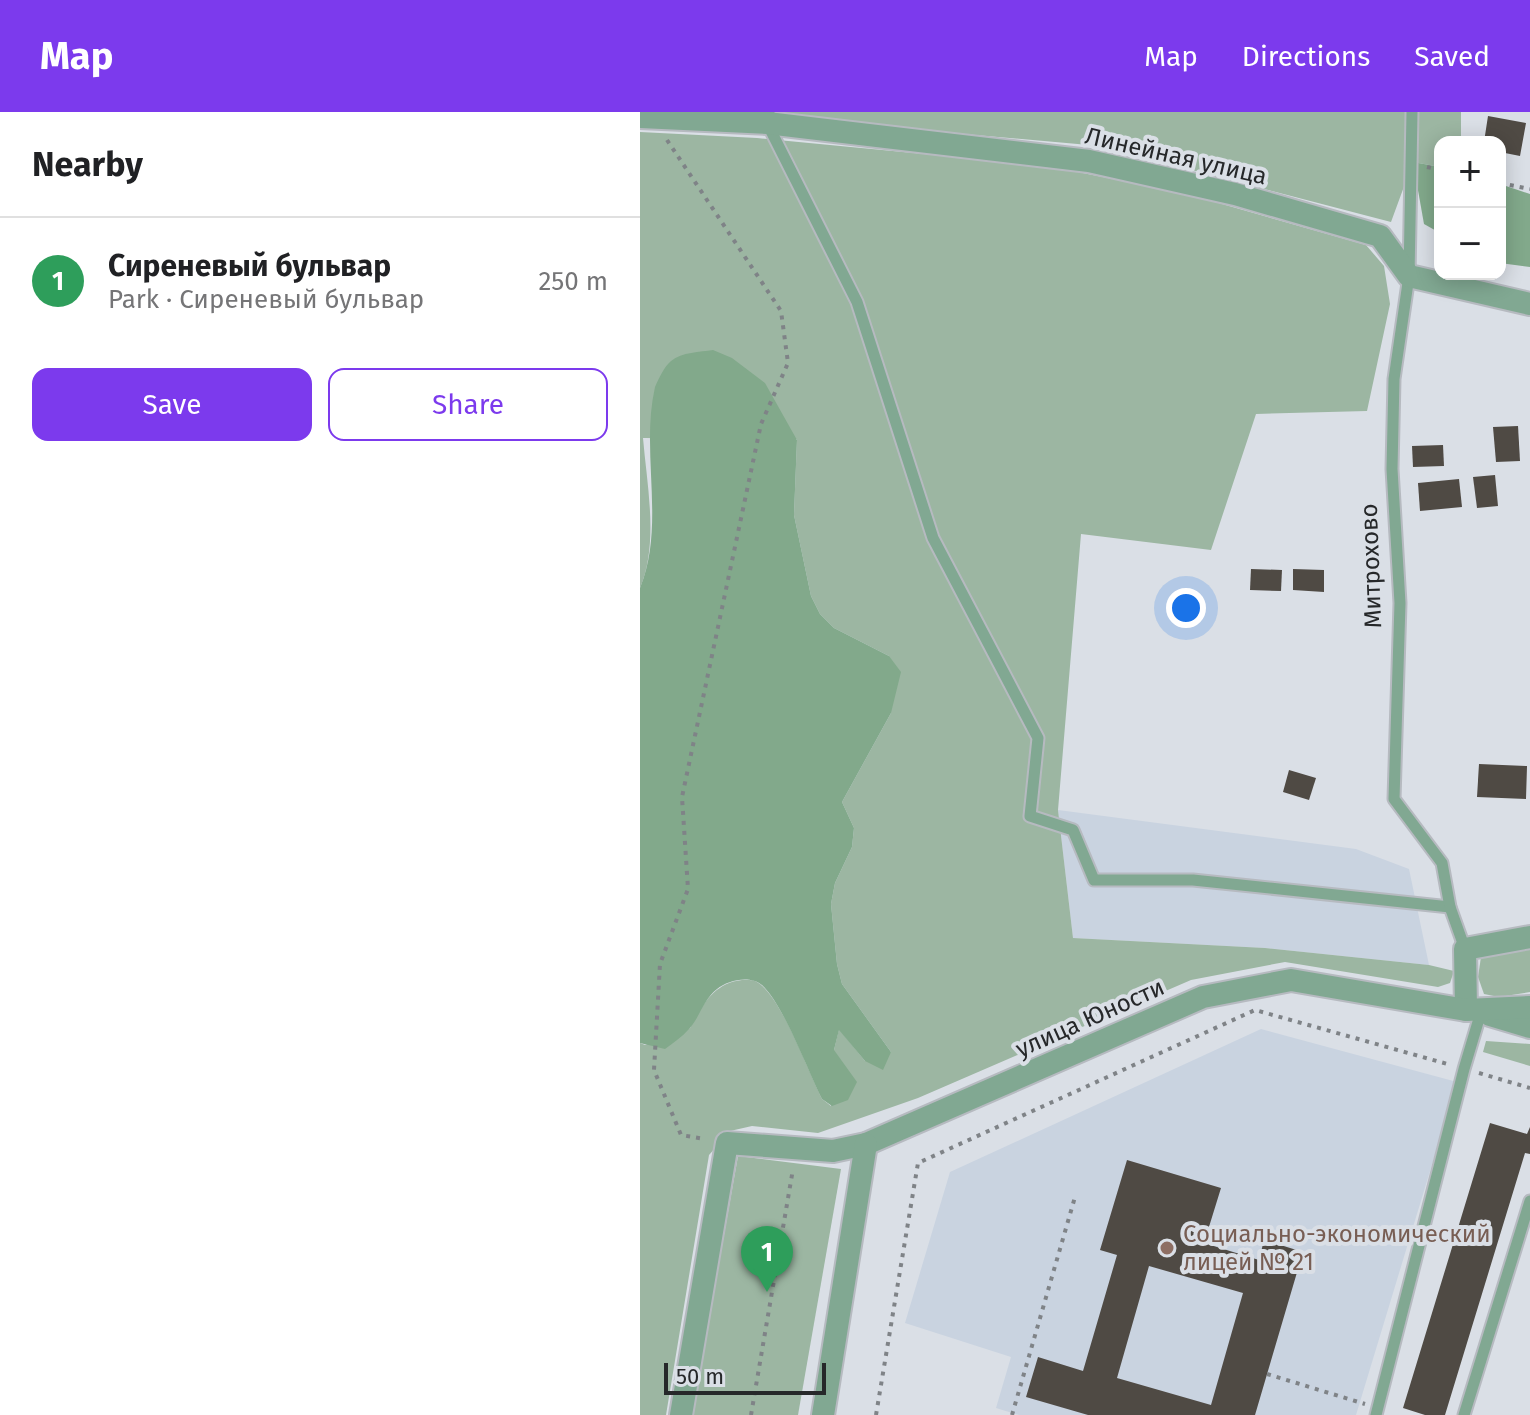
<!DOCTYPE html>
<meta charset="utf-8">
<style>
body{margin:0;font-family:"Fira Sans",sans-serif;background:#f2f2f2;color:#202124}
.controls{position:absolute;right:24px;top:24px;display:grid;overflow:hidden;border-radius:16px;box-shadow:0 4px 20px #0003}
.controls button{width:72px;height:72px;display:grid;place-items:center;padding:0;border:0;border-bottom:2px solid #e0e0e0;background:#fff;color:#202124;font:40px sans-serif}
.scale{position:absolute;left:24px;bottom:20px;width:162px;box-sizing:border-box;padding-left:8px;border:4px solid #26282a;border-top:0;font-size:22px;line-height:28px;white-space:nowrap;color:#26282a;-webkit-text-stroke:6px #dadfe6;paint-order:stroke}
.you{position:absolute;left:546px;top:496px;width:28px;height:28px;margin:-20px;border:6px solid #fff;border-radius:50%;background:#1a73e8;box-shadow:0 0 0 12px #1a73e833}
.badge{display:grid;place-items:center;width:52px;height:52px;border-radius:50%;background:#7c3aed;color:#fff;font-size:26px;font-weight:700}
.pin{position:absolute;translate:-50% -66px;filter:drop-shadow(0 2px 4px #0008)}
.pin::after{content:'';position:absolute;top:42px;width:28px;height:24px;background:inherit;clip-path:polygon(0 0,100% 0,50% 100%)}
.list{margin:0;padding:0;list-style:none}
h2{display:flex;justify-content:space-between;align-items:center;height:104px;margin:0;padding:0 32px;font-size:34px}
h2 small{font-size:26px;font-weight:400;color:#757577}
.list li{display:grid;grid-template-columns:52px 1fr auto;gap:24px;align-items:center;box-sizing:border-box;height:128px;padding:0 32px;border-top:2px solid #e0e0e0}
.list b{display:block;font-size:30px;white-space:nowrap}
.list p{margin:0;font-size:26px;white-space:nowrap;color:#757577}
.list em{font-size:26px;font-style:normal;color:#757577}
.actions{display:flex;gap:16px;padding:24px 32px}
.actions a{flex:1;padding:18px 0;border:2px solid #7c3aed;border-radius:16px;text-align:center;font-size:28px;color:#7c3aed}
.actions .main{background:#7c3aed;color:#fff}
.map{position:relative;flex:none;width:890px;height:1303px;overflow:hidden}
header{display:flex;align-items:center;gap:48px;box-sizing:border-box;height:112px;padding:0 40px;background:#7c3aed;color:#fff}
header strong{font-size:38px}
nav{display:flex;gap:44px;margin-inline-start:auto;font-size:28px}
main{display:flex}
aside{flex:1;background:#fff}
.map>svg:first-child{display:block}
</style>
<header>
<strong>Map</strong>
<nav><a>Map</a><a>Directions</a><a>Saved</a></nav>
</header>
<main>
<aside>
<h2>Nearby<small></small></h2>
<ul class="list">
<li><span class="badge" style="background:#2e9e5b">1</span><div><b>Сиреневый бульвар</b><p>Park · Сиреневый бульвар</p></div><em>250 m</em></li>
</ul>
<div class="actions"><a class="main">Save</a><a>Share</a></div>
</aside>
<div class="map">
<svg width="890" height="1303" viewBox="0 0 890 1303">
<rect width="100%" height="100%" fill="#dadfe6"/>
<g fill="#c9d3e0">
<path d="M418,698L716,737L769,757L789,853L625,836L433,826Z"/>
<path d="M621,917L817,970L716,1303H379L356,1296L371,1245L265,1211L310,1060Z"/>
</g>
<g fill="#9cb6a2">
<path d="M73,0H821V30H800V55L773,50L751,110L460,34Z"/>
<path d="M0,20L117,26L408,54L547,82L726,133L744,154L750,192L727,299L616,302L571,438L441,422L418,698L433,826L625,836L789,853L814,859L810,871L798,875L645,850L551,868L278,986L178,1021L112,1014L90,1019L69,1043L26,1303H0V931L5,933L50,916C62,893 74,871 102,868C110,868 114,867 120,872C143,890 168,958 182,987L191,994L194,938L199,917L225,949L251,940L202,872L197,852L191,792L195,771L212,735L214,716L202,690L251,601L249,544L194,516L180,502L171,484L154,403L157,327L3,326C7,374 19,431 0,476Z"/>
<path d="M890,833V880L859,885L844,882L838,865L841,845Z"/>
<path d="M846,929L890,932V954L843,940Z"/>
<path d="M98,1044L201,1057L158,1303H52Z"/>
</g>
<g fill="#82a98b">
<path d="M773,50L800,55V121L784,112Z"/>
<path d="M860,72L890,82V155L860,151Z"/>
<path d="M73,238L92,246L125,271L157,328L154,403L171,484L180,502L194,516L249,544L261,560L251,601L202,690L214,716L212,735L195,771L191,792L197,852L202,872L251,940L243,958L225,949L199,918L194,938L217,970L208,988L192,994L182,987C168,959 143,892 122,873C110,863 88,868 77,877C63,888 60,905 49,917C42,925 33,931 25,937L0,931V476C26,412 0,341 15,275C19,266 24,255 31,249C42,240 60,240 73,238Z"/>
</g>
<g fill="#4f4a44" fill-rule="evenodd">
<path d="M848,4L886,11L880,44L860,40V30H844Z"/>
<path d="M878,314L880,349L856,350L853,315Z"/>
<path d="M803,333L804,354L773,355L772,334Z"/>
<path d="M855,363L858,394L837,396L833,365Z"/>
<path d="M819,367L822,395L780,399L778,371Z"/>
<path d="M611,457L642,458L641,479L610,478Z"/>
<path d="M653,457L684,458V480L653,478Z"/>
<path d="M839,652L887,654L886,687L837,685Z"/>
<path d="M649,658L676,666L669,688L643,680Z"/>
<path d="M850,1011L887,1022L890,1015V1042L885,1041L805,1303H785L763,1296Z"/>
<path d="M487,1048L581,1076L564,1131L619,1148L624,1128L663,1140L615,1303H448L386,1285L398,1245L443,1259L477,1143L460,1138ZM509,1154L603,1181L571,1293L477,1266Z"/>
</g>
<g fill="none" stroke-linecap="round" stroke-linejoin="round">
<defs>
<g id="service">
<path d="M129,0L127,11L217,190L293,426L398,626L390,704L433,718L454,768H553L810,795"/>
<path d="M772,0L769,164L754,267L752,357L760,491L754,687L802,751L810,795L825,837"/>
<path d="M736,1303L824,957L841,900"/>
<path d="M824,1303L890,1089"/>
</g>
<g id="minor">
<path d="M0,5L127,11L449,49L595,82L740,124L769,164L890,192"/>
<path d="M826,898L825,837L890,825"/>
<path d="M850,903L890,915"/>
<path d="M41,1303L87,1031L193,1039L226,1032L563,885L651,868L826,898L890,895"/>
<path d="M183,1303L226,1032"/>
</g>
</defs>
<use href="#service" stroke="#b6bac0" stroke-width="15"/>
<use href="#minor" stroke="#b6bac0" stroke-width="26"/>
<g stroke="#7f8387" stroke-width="4" stroke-dasharray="4 6" stroke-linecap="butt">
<path d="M27,28L141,199L148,251L121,312L42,685L48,777L20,852L14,958L41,1023L65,1027"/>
<path d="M787,55L800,58"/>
<path d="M860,71L890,77"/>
<path d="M839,961L890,976"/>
<path d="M627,1262L725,1292"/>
<path d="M111,1303L153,1057"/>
<path d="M236,1303L278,1051L615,898L811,953"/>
<path d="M372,1303L435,1085"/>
</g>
<use href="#service" stroke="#81a892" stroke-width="11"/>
<use href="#minor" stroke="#81a892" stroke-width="22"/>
</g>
<circle fill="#8d6e63" stroke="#dadfe6" stroke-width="3" cx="527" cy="1136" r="8"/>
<g text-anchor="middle" stroke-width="8" stroke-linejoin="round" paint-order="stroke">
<g font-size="24" fill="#26282a" stroke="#dadfe6">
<text transform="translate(536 44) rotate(13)" y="8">Линейная улица</text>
<text transform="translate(731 454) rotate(-92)" y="8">Митрохово</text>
<text transform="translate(450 906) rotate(-24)" y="8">улица Юности</text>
</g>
<g font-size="24" fill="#785e54" stroke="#dadfe6" text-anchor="start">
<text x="543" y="1130">Социально-экономический<tspan x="543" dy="28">лицей № 21</tspan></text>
</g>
</g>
</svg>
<div class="controls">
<button>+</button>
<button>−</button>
</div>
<div class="scale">50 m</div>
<div class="you"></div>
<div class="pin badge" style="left:127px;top:1180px;background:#2e9e5b">1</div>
</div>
</main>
